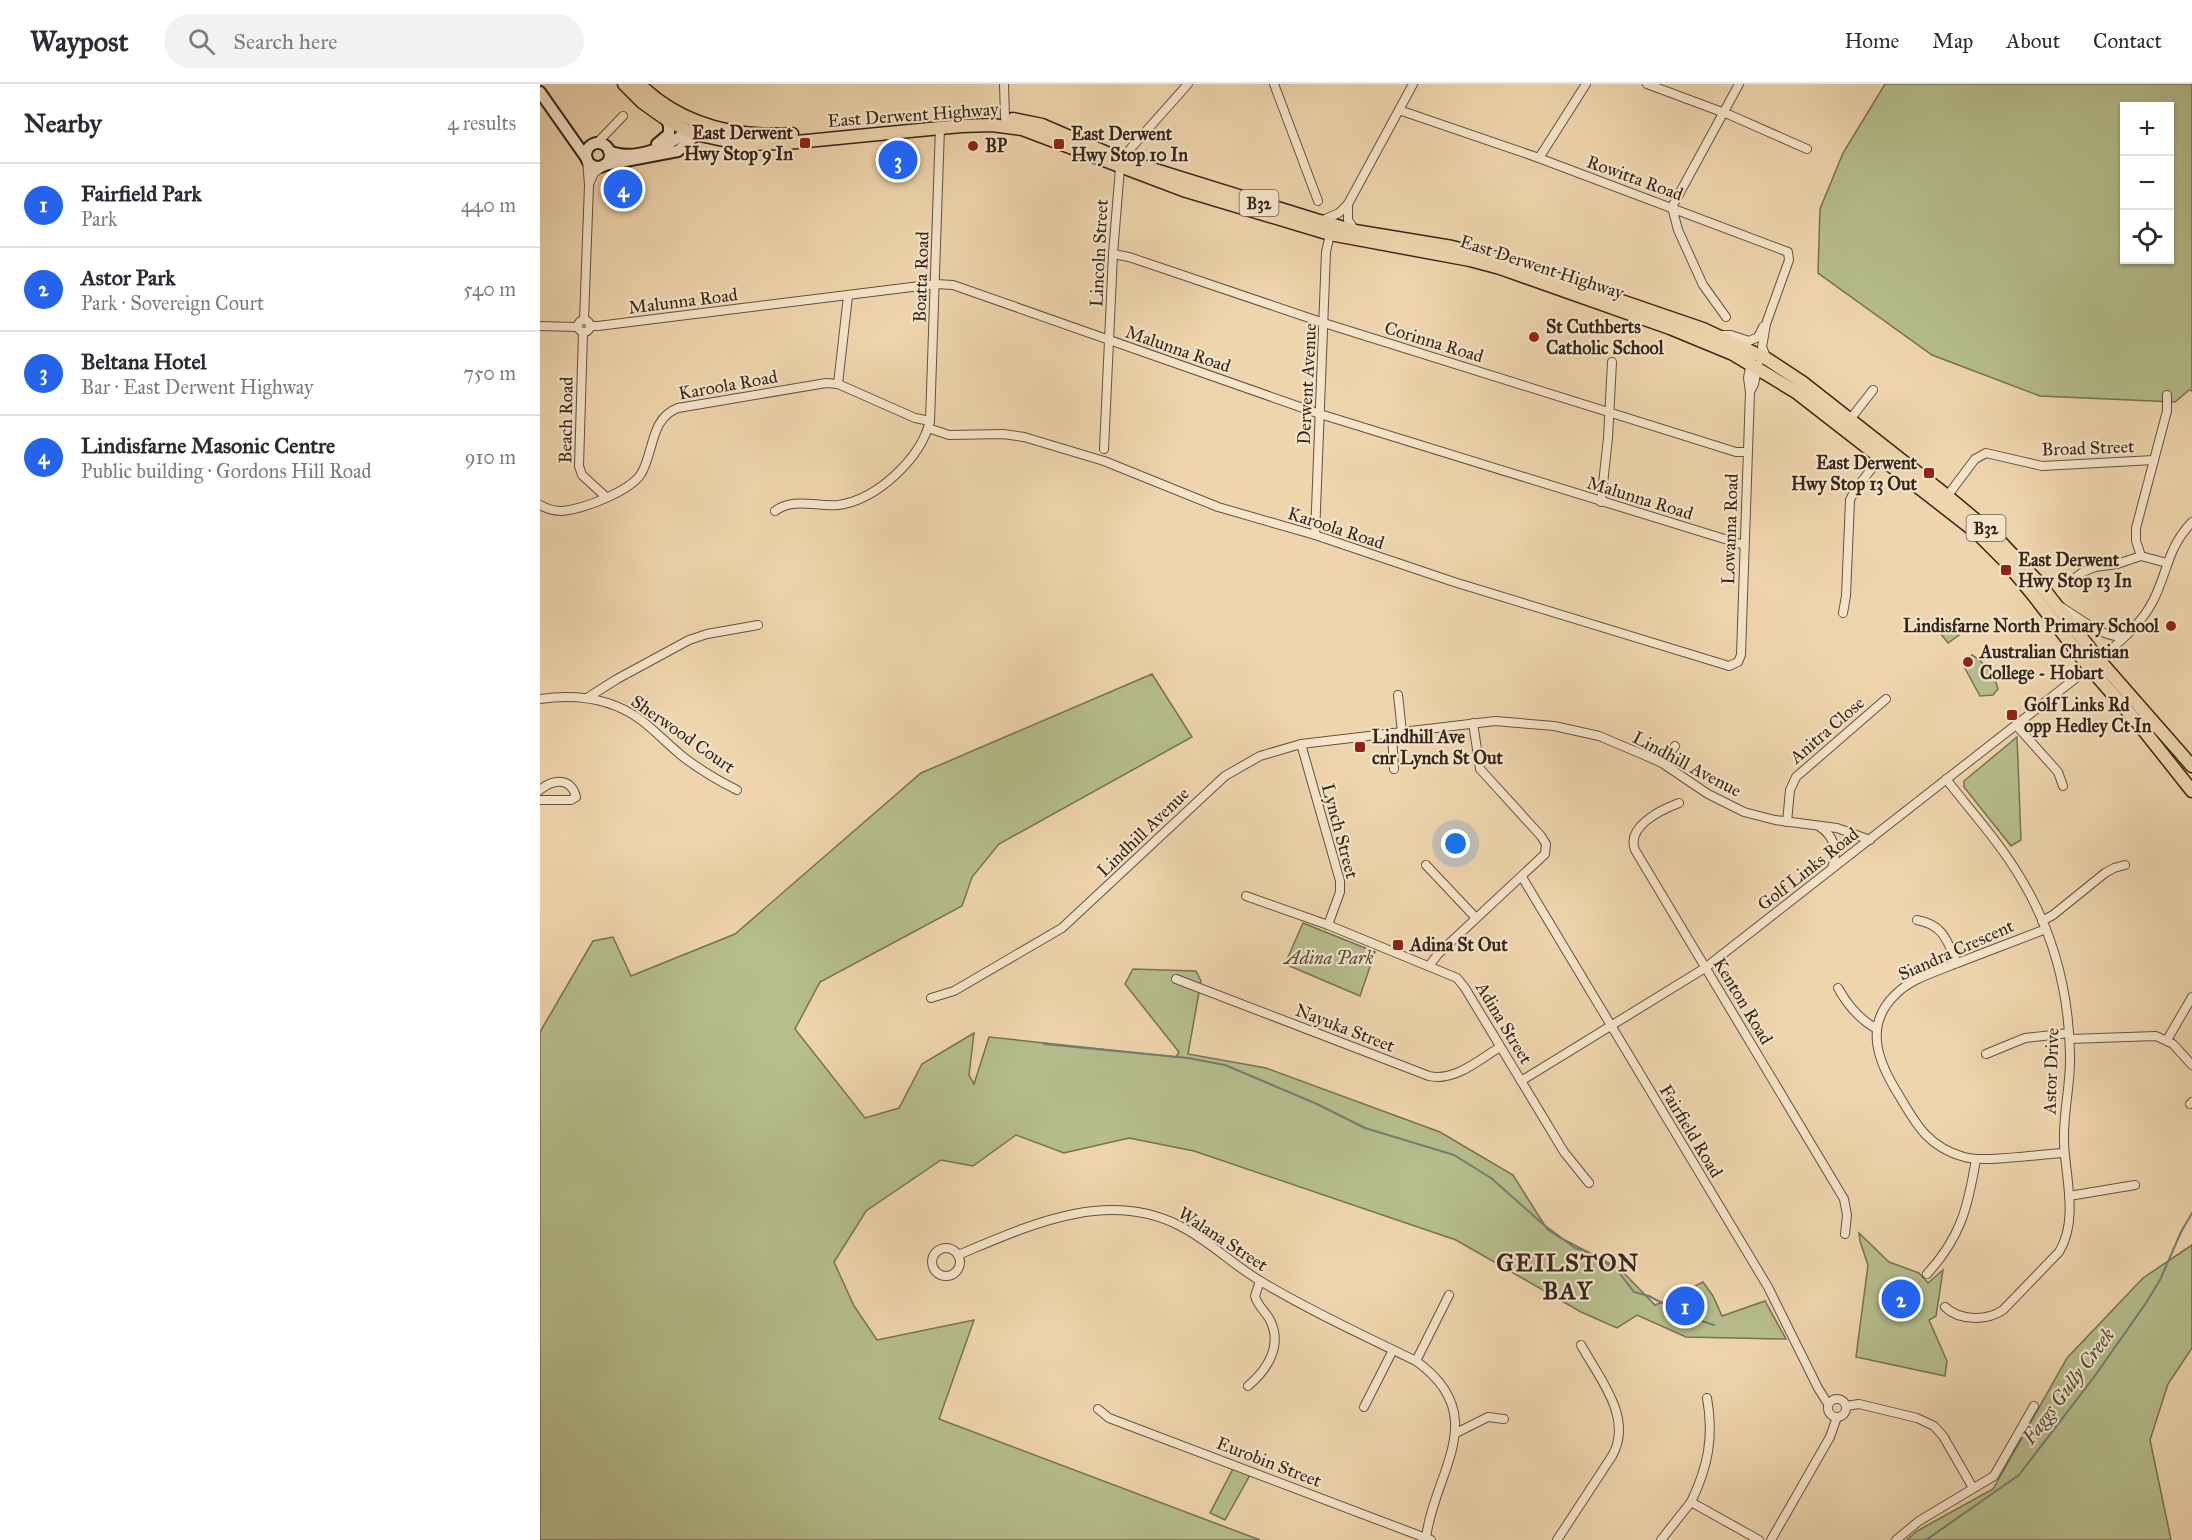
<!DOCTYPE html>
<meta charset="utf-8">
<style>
body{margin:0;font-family:"IM FELL Great Primer",serif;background:#f2f2f3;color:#2b2b33}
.controls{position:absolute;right:18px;top:18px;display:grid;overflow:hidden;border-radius:0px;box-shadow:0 2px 4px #0004}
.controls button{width:54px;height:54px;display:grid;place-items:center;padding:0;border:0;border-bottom:2px solid #e1e1e2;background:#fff;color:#2b2b33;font:30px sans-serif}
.you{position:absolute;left:916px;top:760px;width:21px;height:21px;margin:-15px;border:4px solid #fff;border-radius:50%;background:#1a73e8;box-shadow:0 0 0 9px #1a73e833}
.badge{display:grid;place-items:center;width:39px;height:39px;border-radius:50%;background:#2563eb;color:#fff;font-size:20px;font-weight:700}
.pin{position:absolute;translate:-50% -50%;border:3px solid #fff;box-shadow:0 2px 6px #0006}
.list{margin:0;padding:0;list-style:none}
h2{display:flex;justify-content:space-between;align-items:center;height:78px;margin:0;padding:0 24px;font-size:26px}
h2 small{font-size:20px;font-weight:400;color:#7c7c81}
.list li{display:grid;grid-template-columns:39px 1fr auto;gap:18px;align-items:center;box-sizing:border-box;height:84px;padding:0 24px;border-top:2px solid #e1e1e2}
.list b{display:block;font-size:22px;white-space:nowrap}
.list p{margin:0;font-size:20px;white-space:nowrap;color:#7c7c81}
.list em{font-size:20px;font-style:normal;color:#7c7c81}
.icon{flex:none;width:33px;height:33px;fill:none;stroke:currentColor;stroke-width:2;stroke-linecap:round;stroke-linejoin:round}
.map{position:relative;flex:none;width:1652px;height:1456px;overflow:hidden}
header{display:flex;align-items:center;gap:36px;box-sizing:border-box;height:84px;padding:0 30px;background:#fff;border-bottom:2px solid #e1e1e2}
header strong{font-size:28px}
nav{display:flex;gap:33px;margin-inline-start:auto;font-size:21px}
.search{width:420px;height:54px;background:#f2f2f3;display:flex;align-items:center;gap:15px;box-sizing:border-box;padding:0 21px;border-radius:33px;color:#7c7c81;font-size:22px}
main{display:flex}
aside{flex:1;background:#fff}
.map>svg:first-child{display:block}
</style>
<header>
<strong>Waypost</strong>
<div class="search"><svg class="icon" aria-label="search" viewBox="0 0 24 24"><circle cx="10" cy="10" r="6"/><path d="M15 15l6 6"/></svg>Search here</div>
<nav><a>Home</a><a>Map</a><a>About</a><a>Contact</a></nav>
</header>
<main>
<aside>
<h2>Nearby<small>4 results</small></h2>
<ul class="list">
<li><span class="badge">1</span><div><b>Fairfield Park</b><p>Park</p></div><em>440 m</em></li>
<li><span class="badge">2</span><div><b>Astor Park</b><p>Park · Sovereign Court</p></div><em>540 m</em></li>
<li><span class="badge">3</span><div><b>Beltana Hotel</b><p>Bar · East Derwent Highway</p></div><em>750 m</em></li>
<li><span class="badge">4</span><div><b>Lindisfarne Masonic Centre</b><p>Public building · Gordons Hill Road</p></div><em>910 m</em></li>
</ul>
</aside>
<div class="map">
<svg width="1652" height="1456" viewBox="0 0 1652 1456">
<rect width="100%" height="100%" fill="#efd5ad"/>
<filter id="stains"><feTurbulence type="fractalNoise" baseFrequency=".00333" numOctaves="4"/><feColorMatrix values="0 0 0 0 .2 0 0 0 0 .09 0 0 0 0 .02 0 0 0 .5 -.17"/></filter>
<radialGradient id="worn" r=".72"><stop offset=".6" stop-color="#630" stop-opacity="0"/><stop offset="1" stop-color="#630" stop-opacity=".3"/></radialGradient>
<g fill="#b6be8d" stroke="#757254" stroke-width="1.5" fill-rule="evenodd">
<path d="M1345,0H1652V307L1649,306L1635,318L1500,312L1392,271L1278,189L1280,125L1303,69ZM1584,22H1630V176H1584Z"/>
<path d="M1405,537L1411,541L1419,551L1408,559L1397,545L1398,542Z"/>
<path d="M1432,571C1444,578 1455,592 1458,605L1453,611L1440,612L1422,579L1423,576Z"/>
<path d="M612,590L652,653L459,760L432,793L422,822L280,898L255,945L325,1034L359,1024L382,980L434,949L429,991L434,1000L449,953L636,973L639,968L585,900L593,885L656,887L661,897L648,970L726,984L900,1048L973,1091L1007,1145L1019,1153L1079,1184L1115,1221L1130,1215L1163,1198L1173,1212L1182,1232L1225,1217L1246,1255L1146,1253L1097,1231L1077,1244L1041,1228L916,1156L654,1067L589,1054L524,1069L476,1051L433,1082L401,1076L326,1127L294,1178L314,1222L337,1256L434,1236L399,1335L720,1456H0V948L53,857L73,853L91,892L195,850L381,689Z"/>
<path d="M1477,653L1481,756L1471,762L1424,703V697Z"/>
<path d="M763,839L835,868L820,912L745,880Z"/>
<path d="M1319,1149L1349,1178L1379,1189L1388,1199L1403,1186L1396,1232L1389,1236L1407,1277L1405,1292L1316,1273L1328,1181L1320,1157Z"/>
<path d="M1652,1161V1264L1628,1300L1610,1356L1631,1456H1367L1377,1447L1453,1405L1527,1274L1603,1194Z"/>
<path d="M693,1385L710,1391L685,1436L670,1429Z"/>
</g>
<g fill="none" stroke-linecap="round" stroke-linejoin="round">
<g stroke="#727e75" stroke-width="2">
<path d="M504,960L648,974L685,981L777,1020L825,1044L914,1071L951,1094L1004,1141L1035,1164L1048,1168"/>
<path d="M1051,1170L1077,1186L1094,1208L1109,1212L1146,1232L1174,1241"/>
<path d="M1386,1456L1479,1391L1554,1293L1606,1219L1620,1196L1641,1148L1652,1129"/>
</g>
<defs>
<g id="street">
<path d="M464,0L465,34"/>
<path d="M734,0L778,117"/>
<path d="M1107,0L1190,31L1267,65"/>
<path d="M859,26L996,73L1248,168L1249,176L1226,240L1222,263L1227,275"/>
<path d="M56,60L83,32"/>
<path d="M999,74L1046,0"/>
<path d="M49,100L54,89L62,83"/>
<path d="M808,120V136L815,147"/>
<path d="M781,137L799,129L808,120L873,0"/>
<path d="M573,170L589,173L784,239L1196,368H1207"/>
<path d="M1186,233L1163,201L1138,146L1132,123L1199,0"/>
<circle cx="44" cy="242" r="6"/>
<path d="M44,236L49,101L47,76"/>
<path d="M0,242L37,243"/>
<path d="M50,242H58L396,200L413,201L780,330L1204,461"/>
<path d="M43,249L39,382L42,391L66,413"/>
<path d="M1180,251H1191L1209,257L1218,253L1223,243"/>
<path d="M298,300L308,212"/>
<path d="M1210,308L1214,300L1218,281"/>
<path d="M1308,338L1333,306"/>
<path d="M388,344L409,351L463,350L484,353L564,377L678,423L775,451L914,498L1189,582L1198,578L1201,571L1210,308L1208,294L1211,278"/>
<path d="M564,365L573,170L580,84L591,64L648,0"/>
<path d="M1405,415L1435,375L1446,369L1502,382L1614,376"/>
<path d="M1061,418L1068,354L1072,278"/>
<path d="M0,421C7,425 14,427 22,427C43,425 89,408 101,390C114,369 110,334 138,324L286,299L298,300L375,334L390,337"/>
<path d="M235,427C253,413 277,423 298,421C337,416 381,374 390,337L400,43"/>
<path d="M775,451L786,168L790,150"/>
<path d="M1601,472L1596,457V444L1627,327V311"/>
<path d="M1535,494L1543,488L1555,483L1577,480L1601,472L1627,479"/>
<path d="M1521,523C1538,533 1565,556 1585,552"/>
<path d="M1303,529L1306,512L1310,416L1315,406L1343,370"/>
<path d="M858,611L862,648"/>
<path d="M47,614L77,595L149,556L167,550L218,541"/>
<path d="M0,615C36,610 71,614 101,636C117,648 130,663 146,675C162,687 179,697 197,706"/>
<path d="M1476,641L1518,688L1523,702"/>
<path d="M852,649L854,685"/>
<path d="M761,660L800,797V808L788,841"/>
<path d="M1122,679L1135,662"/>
<path d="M0,706C13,695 31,693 36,713L31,716H0"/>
<path d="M1139,719C1120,726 1086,743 1095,766L1304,1115L1307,1131L1305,1150"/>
<path d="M1247,738L1250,706L1256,693L1346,615"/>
<path d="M1280,743C1295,753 1298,767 1292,784"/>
<path d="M886,781L936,834"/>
<path d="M982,793L1228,1203L1278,1304L1288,1320"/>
<path d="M706,812L788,841L917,894L925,904L1024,1068L1049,1099"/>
<path d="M1377,836C1404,841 1407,857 1417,879"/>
<path d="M1502,837L1513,831L1565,789L1574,784L1585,781"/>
<path d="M1506,845C1475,857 1443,869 1412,881C1393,889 1371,895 1356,910C1322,942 1339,980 1360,1013C1377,1042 1389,1063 1424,1073C1446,1079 1499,1070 1524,1069"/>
<path d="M889,882L898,870L1005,770L1006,760L1001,752L940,685L933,639"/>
<path d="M636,895L889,992C915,998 940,975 960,963"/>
<path d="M1298,904C1307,920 1320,936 1337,945"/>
<path d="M391,914L414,907L522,844L685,692L720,672L761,660L955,637L1014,642L1059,652L1104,671L1122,679L1168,710L1204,728L1235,736L1297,744L1330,756"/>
<path d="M1530,955L1616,952L1633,960L1652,981"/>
<path d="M1627,956L1652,913"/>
<path d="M1446,970L1485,954L1529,949"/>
<path d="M981,997L1165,884L1559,576C1580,557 1600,542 1613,517C1628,488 1627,464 1652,438"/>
<path d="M1650,1020L1652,1018"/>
<path d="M1529,1112L1595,1101"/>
<circle cx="406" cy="1178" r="14"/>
<path d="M418,1171C488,1142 566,1104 640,1142C670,1157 694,1182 722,1198C772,1228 825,1252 876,1277C953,1332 894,1388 886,1454"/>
<path d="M1387,1190C1421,1153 1428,1123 1436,1075"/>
<path d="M1405,1223C1420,1237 1447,1237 1463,1226L1519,1168C1539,1135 1525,1093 1524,1057C1523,1028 1531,1000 1530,971C1529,908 1513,847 1480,793C1459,758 1431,727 1406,695"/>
<path d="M876,1277L909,1211"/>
<path d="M708,1302C727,1286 743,1262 730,1236C725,1227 717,1221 715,1212L720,1197"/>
<circle cx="1297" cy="1324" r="9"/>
<path d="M1306,1322L1319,1320L1377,1334L1394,1342L1403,1352L1433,1404"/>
<path d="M824,1323L853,1266"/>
<path d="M558,1325L569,1334L891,1456"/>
<path d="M916,1349L948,1333L964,1335"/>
<path d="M1151,1418C1168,1383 1174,1353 1167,1314"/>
<path d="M1017,1456L1072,1372C1094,1334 1059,1294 1041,1261"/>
<path d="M1121,1456L1151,1418L1219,1456"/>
<path d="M1231,1456L1290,1353L1297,1333"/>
<path d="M1356,1456L1379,1437L1454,1392L1494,1322"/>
</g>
<g id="secondary">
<path d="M0,8L47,75"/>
<circle cx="58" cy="71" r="12"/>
<path d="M117,60L129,50V41L126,35"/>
<path d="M69,67C95,78 127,63 148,47"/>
<path d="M64,81L138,67L157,50"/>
</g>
<g id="primary">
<path d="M84,0L102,18L123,33L146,46L160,51L202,60L246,59L421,42L452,41L482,45L643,106L790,150L930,176L960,184L1130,244L1193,270L1256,308L1436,448L1466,478L1494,512L1549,583L1598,639L1652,707"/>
<path d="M99,0C141,41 194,54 252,50"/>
<path d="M473,35L502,41L583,76L776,136L815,147L912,163L953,173L1163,245L1227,275L1262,298L1407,412L1455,452L1499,499L1559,576L1652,682"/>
</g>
</defs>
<use href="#street" stroke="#635240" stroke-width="10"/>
<use href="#secondary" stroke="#34261b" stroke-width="14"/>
<use href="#primary" stroke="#34261b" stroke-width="15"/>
<use href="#street" stroke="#f5e4ca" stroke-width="8"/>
<use href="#secondary" stroke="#f5e4ca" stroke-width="10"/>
<use href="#primary" stroke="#efd5ad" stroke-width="12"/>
</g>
<g fill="#8f2418" stroke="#f5e4ca" stroke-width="2">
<rect x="259" y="53" width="12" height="12" rx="3"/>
<rect x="513" y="54" width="12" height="12" rx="3"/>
<circle cx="433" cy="62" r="6"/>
<circle cx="994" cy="253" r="6"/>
<rect x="1383" y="383" width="12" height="12" rx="3"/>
<rect x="1460" y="480" width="12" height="12" rx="3"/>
<circle cx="1631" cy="542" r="6"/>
<circle cx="1428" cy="578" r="6"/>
<rect x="1466" y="625" width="12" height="12" rx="3"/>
<rect x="814" y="657" width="12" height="12" rx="3"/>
<rect x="852" y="855" width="12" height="12" rx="3"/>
</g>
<g text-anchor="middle" stroke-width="4.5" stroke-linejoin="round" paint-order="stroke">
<g fill="#f5e4ca" stroke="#6e5f50" stroke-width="1.5">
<rect x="699.5" y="106" width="39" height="26" rx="4.5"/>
<rect x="1426.5" y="431" width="39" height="26" rx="4.5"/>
</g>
<g font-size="16" font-weight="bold" fill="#34261b">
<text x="719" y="125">B32</text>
<text x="1446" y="450">B32</text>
</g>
<g font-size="18" fill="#34261b" stroke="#f5e4ca">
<text transform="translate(373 31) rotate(-4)" y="6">East Derwent Highway</text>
<text transform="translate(1095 94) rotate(20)" y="6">Rowitta Road</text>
<text transform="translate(559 169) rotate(-87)" y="6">Lincoln Street</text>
<text transform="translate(1002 183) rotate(18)" y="6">East Derwent Highway</text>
<text transform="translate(381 193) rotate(-88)" y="6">Boatta Road</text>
<text transform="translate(143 217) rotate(-7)" y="6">Malunna Road</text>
<text transform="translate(894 258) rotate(17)" y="6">Corinna Road</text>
<text transform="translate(638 265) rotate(19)" y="6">Malunna Road</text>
<text transform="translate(767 300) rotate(-87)" y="6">Derwent Avenue</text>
<text transform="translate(188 301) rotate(-10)" y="6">Karoola Road</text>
<text transform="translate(26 336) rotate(-89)" y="6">Beach Road</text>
<text transform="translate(1548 364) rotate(-2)" y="6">Broad Street</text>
<text transform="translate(1100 414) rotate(17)" y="6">Malunna Road</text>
<text transform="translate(796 444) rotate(18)" y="6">Karoola Road</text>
<text transform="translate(1190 445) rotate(-88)" y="6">Lowanna Road</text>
<text transform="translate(1287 646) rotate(-41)" y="6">Anitra Close</text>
<text transform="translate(143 650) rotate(35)" y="6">Sherwood Court</text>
<text transform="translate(1147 680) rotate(28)" y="6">Lindhill Avenue</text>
<text transform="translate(800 747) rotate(75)" y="6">Lynch Street</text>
<text transform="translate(603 748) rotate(-44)" y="6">Lindhill Avenue</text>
<text transform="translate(1268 785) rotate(-38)" y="6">Golf Links Road</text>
<text transform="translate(1416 866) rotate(-24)" y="6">Siandra Crescent</text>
<text transform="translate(1203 917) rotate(59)" y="6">Kenton Road</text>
<text transform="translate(964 939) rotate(59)" y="6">Adina Street</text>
<text transform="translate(805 944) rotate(21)" y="6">Nayuka Street</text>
<text transform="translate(1511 987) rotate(-88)" y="6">Astor Drive</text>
<text transform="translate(1151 1047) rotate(59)" y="6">Fairfield Road</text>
<text transform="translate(683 1155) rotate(33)" y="6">Walana Street</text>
<text transform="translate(729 1378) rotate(21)" y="6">Eurobin Street</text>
</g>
<g font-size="18" font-weight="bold" fill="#34261b" stroke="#f5e4ca" text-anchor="start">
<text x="253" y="55" text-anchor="end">East Derwent<tspan x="253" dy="21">Hwy Stop 9 In</tspan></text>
<text x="531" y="56">East Derwent<tspan x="531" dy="21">Hwy Stop 10 In</tspan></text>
<text x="445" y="68">BP</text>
<text x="1006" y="249">St Cuthberts<tspan x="1006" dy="21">Catholic School</tspan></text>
<text x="1377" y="385" text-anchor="end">East Derwent<tspan x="1377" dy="21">Hwy Stop 13 Out</tspan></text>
<text x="1478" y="482">East Derwent<tspan x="1478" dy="21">Hwy Stop 13 In</tspan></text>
<text x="1619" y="548" text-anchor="end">Lindisfarne North Primary School</text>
<text x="1440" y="574">Australian Christian<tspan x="1440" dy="21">College - Hobart</tspan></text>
<text x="1484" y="627">Golf Links Rd<tspan x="1484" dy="21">opp Hedley Ct In</tspan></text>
<text x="832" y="659">Lindhill Ave<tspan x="832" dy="21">cnr Lynch St Out</tspan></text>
<text x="870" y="867">Adina St Out</text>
</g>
<g font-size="18" font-style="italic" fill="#544c38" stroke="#f5e4ca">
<text x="789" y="880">Adina Park</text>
</g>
<g font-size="20" font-style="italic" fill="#4e4a40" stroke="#f5e4ca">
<text transform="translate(1528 1302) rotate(-53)" y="7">Faggs Gully Creek</text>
</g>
<g font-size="24" font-weight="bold" letter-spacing="1.5" fill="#34261b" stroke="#f5e4ca">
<text x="1028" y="1187">GEILSTON<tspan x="1028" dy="28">BAY</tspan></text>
</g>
</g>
<rect width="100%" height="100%" filter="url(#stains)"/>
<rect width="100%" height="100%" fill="url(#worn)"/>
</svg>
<div class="controls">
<button>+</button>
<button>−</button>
<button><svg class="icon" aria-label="locate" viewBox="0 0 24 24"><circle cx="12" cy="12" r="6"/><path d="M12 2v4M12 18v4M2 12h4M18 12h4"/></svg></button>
</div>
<div class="you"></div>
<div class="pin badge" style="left:1145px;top:1222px">1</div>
<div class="pin badge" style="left:1361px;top:1215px">2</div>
<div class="pin badge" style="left:358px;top:76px">3</div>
<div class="pin badge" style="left:83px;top:105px">4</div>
</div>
</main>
